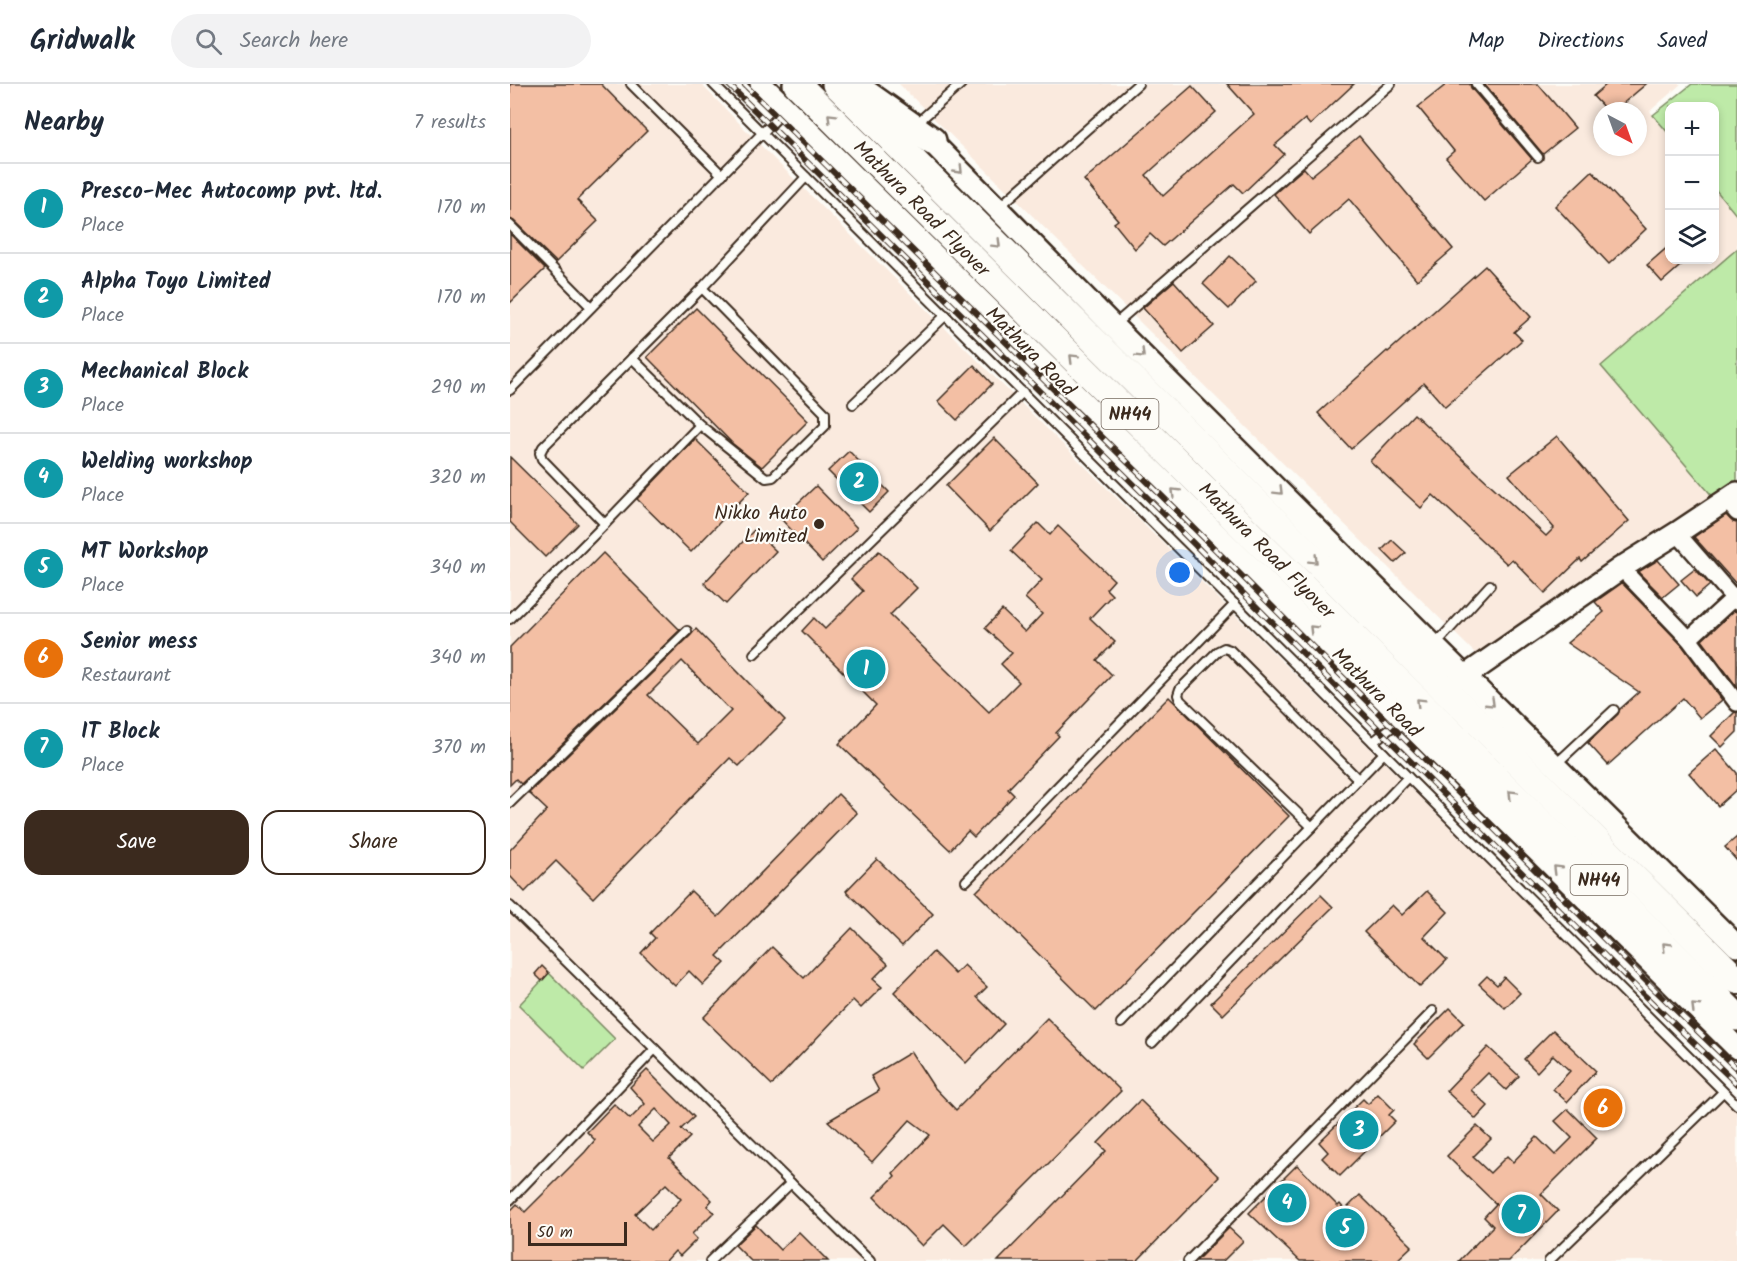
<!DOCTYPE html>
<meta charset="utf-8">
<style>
body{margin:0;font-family:Kalam,sans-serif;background:#f2f2f3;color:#1f2937}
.controls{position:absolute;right:18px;top:18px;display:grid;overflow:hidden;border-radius:12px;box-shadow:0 3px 9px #0003}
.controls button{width:54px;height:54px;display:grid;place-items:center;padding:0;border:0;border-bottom:2px solid #e0e1e3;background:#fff;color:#1f2937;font:30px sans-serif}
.compass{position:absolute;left:1083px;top:18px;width:54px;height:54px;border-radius:50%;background:#fff;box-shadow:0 3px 9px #0003;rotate:139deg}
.scale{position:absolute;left:18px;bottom:15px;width:99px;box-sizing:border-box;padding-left:6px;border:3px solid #3b2a1e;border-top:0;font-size:16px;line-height:21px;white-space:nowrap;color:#3b2a1e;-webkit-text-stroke:4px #fdfcf7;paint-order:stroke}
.you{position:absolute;left:670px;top:489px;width:21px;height:21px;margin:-15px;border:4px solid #fff;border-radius:50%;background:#1a73e8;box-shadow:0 0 0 9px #1a73e833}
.badge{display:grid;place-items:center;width:39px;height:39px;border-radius:50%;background:#3b2a1e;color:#fff;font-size:20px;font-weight:700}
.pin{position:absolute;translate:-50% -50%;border:3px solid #fff;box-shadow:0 2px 6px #0006}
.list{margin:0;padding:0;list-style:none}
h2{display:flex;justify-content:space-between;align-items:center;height:78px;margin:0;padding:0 24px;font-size:26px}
h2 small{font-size:20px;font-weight:400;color:#747a83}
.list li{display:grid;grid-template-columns:39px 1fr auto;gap:18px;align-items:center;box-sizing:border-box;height:90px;padding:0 24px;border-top:2px solid #e0e1e3}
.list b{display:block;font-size:22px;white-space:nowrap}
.list p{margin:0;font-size:20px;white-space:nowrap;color:#747a83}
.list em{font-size:20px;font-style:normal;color:#747a83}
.actions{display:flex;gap:12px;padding:18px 24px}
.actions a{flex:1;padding:14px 0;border:2px solid #3b2a1e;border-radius:18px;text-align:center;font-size:21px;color:#3b2a1e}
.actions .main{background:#3b2a1e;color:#fff}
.icon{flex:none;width:33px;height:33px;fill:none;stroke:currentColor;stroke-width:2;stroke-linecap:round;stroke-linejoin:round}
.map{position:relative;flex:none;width:1227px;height:1177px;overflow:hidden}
header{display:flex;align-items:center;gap:36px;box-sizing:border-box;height:84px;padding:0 30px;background:#fff;border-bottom:2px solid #e0e1e3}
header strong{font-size:28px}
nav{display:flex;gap:33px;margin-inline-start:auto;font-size:21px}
.search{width:420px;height:54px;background:#f2f2f3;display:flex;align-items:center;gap:15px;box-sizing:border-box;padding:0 21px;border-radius:33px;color:#747a83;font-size:22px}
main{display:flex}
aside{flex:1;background:#fff}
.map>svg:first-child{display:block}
</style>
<header>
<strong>Gridwalk</strong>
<div class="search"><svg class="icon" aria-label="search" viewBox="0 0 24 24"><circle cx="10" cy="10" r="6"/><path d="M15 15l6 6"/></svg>Search here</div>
<nav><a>Map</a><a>Directions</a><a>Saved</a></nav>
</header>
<main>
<aside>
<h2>Nearby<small>7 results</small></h2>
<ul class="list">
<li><span class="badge" style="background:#0f9aa8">1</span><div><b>Presco-Mec Autocomp pvt. ltd.</b><p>Place</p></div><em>170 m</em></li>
<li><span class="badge" style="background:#0f9aa8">2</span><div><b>Alpha Toyo Limited</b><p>Place</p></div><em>170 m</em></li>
<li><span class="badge" style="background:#0f9aa8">3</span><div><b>Mechanical Block</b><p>Place</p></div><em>290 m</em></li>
<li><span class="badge" style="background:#0f9aa8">4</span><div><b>Welding workshop</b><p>Place</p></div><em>320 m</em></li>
<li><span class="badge" style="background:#0f9aa8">5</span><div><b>MT Workshop</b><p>Place</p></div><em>340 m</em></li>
<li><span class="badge" style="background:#e8710a">6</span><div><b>Senior mess</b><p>Restaurant</p></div><em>340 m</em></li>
<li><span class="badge" style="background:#0f9aa8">7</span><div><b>IT Block</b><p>Place</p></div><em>370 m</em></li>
</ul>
<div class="actions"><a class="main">Save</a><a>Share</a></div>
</aside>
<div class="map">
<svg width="1227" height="1177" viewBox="0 0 1227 1177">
<rect width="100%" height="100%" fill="#fdfcf7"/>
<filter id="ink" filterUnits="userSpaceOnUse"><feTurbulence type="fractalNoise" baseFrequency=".0167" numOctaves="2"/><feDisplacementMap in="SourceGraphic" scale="12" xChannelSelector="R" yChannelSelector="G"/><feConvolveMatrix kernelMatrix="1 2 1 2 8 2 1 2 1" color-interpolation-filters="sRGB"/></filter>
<g filter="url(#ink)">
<g fill="#faeade" fill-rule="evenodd">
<path d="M0,0H191L268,79L1227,1027V1177H0Z"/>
<path d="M389,0H1171L1140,27L1159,50L1160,176H1204L1205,105L1227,132V165L1092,282L1204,414L970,574ZM1092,27H1128V63H1092Z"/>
</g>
<g fill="#beeaa8" stroke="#7c8a63" stroke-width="1.5">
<path d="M1182,0H1227V132L1205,105L1204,22H1160L1159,50L1143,31Z"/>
<path d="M1227,165V397L1204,414L1091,282Z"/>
<path d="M39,889L105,955L74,986L9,921Z"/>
</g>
<g fill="#f3bfa4" stroke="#3b2a1e" stroke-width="1.5" fill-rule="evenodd">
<path d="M0,0H91L137,47L67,116L88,137L46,178L4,137L0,135Z"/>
<path d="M717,0H844L800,41L795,35L765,61L774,70L733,109L724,100L653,162L640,150L625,165L604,139L608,136L574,96L682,2L706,28L636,91L653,112L744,30Z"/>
<path d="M937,0H960L961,4L1022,75L974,117L936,74L944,67L908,23Z"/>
<path d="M974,0H1028L1065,44L1033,70Z"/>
<path d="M1097,0H1136L1104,27H1097L1083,12Z"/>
<path d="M849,52L943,165L907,196L839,115L799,150L764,110L794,84L801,92Z"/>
<path d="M1082,87L1136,145L1099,180L1045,122Z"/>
<path d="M0,150L35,185L0,219Z"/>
<path d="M1160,161V176H1177L1152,198L1137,181Z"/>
<path d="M720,172L746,197L719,225L693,200Z"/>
<path d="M975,182L1021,233L1004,248L1012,256L935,323L914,299L841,365L808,329L877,267L878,268Z"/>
<path d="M664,197L704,242L673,269L633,224Z"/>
<path d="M186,224L298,337L252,383L223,360L137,273Z"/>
<path d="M464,281L482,300L447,336L428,317Z"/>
<path d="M904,330L1036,452L1044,444L999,391L1047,352L1119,437L1072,478L1070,475L1035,509L1002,475L997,480L923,411L911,424L860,377Z"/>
<path d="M484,354L528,399L480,447L436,402Z"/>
<path d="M185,355L239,408L181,468L127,415Z"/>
<path d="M339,367L379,408L359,428L318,387Z"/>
<path d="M0,373L68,440L35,473L0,438Z"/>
<path d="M306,402L347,444L312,478L271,435Z"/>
<path d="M1216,431L1223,438L1227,439V501L1184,453Z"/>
<path d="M528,439L540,451L548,442L604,496L596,505L602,511L580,534L605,558L587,576L602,591L546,649L549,652L498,705L504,711L464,753L458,747L440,766L329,660L366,621L292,547L304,534L315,545L353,507L341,495L369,467L407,504L380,531L479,628L509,598L491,580L502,569L475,544L492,526L515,548L532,530L515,514L532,496L501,467Z"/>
<path d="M244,446L266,467L216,520L194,499Z"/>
<path d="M882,456L896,469L885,479L872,466Z"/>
<path d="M93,469L170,546L11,700L6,695L0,701V563Z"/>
<path d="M1148,476L1169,500L1153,513L1128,488Z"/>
<path d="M1185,485L1200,501L1186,513L1171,496Z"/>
<path d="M1112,499L1172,561L1212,616L1190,634L1173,614L1098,681L1078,659L1108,630L1110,625L1129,608L1057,559L1094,528L1085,518Z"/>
<path d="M1224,527L1227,528V603L1192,556Z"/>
<path d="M186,545L275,636L229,682L220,674L83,814L46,777L15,808L0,792V766L37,726L19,709L181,551ZM172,577L221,627L188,660L138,611Z"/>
<path d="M659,613L779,732L586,927L466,808Z"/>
<path d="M1225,628L1227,629V648L1212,663L1201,652Z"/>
<path d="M1206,665L1227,689V705L1208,722L1179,689Z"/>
<path d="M328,710L347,729L207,872L215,879L193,901L179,887L165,902L131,869L145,854L140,849L181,807L208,833Z"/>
<path d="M1227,753V777L1215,763Z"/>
<path d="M367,775L423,830L392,862L336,807Z"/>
<path d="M917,807L938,828L914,853L937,876L910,903L854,848L882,821L892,831Z"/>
<path d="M811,811L823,823L713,931L701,919Z"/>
<path d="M342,844L378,880L363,895L372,903L351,924L343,916L262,1001L193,934L262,863L294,894Z"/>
<path d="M423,868L445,890L454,881L477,903L467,913L494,940L456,979L384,908Z"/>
<path d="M32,882L39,889L32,897L25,890Z"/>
<path d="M977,892L987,901L994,893L1010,909L995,924L969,900Z"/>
<path d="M940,924L954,938L918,974L904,960Z"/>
<path d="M537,934L611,1007L456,1162L434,1140L412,1162L364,1113L385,1092L383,1089L420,1051L400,1036L362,1078L318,1037L369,1007L361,992L401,968L423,1002L446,1026Z"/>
<path d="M1043,946L1086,987L1057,1018L1043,1005L1060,987L1043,971L1027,988L1014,975Z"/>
<path d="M978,963L1009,992L996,1006L978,989L961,1006L978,1022L966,1035L936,1007Z"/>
<path d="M137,986L184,1033L171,1045L180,1053L159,1074L202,1116L197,1122L204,1128L182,1150L187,1155L170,1172L165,1167L156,1177H0V1127L7,1120L15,1128L75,1068L85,1056L77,1048L104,1020L120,1035L135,1020L120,1003ZM146,1025L161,1041L143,1058L128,1043ZM156,1100L171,1115L141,1146L125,1130Z"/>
<path d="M868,1010L884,1026L879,1031L885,1037L830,1092L812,1074L818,1068L809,1058L853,1015L858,1020Z"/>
<path d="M630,1016L709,1093L627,1177H488L596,1067L588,1059Z"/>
<path d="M1058,1025L1087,1054L1031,1110L1048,1127L999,1177H949L983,1142L974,1133L986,1120L937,1072L967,1042L981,1055L963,1073L980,1089L997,1072L1003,1078L1027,1053L1045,1071L1062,1054L1045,1037Z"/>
<path d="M787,1081L828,1122L830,1120L835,1126L850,1111L902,1162L886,1177H790L739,1129Z"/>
<path d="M246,1141L270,1166L289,1148L318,1177H241L225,1161Z"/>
<path d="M719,1144L733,1157L713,1177H686Z"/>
</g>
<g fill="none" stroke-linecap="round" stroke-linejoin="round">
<defs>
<g id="lane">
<path d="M121,0L212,91"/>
<path d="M203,0L1227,1021"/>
<path d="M966,0L1028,73"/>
<path d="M407,39L451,0"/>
<path d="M488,124L628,0"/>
<path d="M0,141L81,223"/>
<path d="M604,241L881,0"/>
<path d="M122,274L190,341L256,394L263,393L315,342V329L192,204"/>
<path d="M0,306L274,27"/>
<path d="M343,320L436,231"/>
<path d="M95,440L32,375L30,369L33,363L192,204L296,93"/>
<path d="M0,535L95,440L190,341"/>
<path d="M925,561L980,501"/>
<path d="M244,570L513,308"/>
<path d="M863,658L892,635"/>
<path d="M1046,680L1104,626"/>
<path d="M0,719L177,547"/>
<path d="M802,743L670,616L668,611L670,605L708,567L714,564L720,566L848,695"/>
<path d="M456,797L725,520"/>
<path d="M0,822L360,1177"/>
<path d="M611,939L874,669"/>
<path d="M642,959L898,693"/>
<path d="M0,1116L145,965"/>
<path d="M200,1177L281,1099"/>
<path d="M678,1177L923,927"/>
<path d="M1039,1177L1213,1008"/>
</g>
<g id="street">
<path d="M1216,416L1227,429"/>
<path d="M1167,449L1227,518"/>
<path d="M1111,484L1179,555L1227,619"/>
<path d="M1179,555L1227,511"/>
</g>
<g id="secondary">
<path d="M251,0L1227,964"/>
<path d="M411,47L603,242L924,562L1227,862"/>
<path d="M954,593L1111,484L1167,449L1227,409"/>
</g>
<g id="highway">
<path d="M287,0L1227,933"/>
<path d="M326,0L1227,896"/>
<path d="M350,6L422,57"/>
</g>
</defs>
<use href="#lane" stroke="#3b2a1e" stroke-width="12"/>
<use href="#street" stroke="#3b2a1e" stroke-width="20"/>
<use href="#secondary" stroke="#3b2a1e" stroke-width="26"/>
<use href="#highway" stroke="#3b2a1e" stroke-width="32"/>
<use href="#lane" stroke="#fdfcf7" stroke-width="8"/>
<use href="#street" stroke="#fdfcf7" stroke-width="15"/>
<use href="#secondary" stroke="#fdfcf7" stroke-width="21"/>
<use href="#highway" stroke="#fdfcf7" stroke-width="27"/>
<defs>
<g id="rail">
<path d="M218,0L657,433L1135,912L1227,1000"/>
<path d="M234,0L665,425L1143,904L1227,985"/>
</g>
</defs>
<use href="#rail" stroke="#3b2a1e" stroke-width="6"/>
<use href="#rail" stroke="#fdfcf7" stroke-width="4" stroke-dasharray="11" stroke-linecap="butt"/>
</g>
<defs><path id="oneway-chevron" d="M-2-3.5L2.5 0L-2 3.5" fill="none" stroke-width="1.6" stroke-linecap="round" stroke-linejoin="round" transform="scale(1.5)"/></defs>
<g stroke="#9c938a">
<use href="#oneway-chevron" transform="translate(321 33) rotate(-135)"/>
<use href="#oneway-chevron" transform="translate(449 86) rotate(46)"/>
<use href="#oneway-chevron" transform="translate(487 160) rotate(45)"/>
<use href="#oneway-chevron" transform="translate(631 270) rotate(45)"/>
<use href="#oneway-chevron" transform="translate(563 274) rotate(-135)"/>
<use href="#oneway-chevron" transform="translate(769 407) rotate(45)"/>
<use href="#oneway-chevron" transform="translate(665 408) rotate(-135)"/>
<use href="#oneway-chevron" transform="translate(804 476) rotate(45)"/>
<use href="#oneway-chevron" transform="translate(803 545) rotate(-135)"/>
<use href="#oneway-chevron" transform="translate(910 618) rotate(-135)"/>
<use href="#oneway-chevron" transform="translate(981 619) rotate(44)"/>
<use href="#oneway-chevron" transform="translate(1002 710) rotate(-135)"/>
<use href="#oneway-chevron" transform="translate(1047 785) rotate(-135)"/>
<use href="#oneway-chevron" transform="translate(1156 862) rotate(-135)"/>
<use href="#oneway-chevron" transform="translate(1185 923) rotate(-135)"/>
</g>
</g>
<circle fill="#3b2a1e" stroke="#fdfcf7" stroke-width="2" cx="309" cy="440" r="6"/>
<g text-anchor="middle" stroke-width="4.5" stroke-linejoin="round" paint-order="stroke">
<g fill="#fdfcf7" stroke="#75695f" stroke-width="1.5">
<rect x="591.5" y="315" width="57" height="30" rx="4.5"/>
<rect x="1060.5" y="781" width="57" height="30" rx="4.5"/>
</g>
<g font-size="18" font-weight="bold" fill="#3b2a1e">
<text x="620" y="336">NH44</text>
<text x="1089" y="802">NH44</text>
</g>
<g font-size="20" fill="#3b2a1e" stroke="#fdfcf7">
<text transform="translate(412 124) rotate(45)" y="7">Mathura Road Flyover</text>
<text transform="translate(521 267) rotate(45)" y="7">Mathura Road</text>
<text transform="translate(757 466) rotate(45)" y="7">Mathura Road Flyover</text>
<text transform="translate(867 608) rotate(45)" y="7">Mathura Road</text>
</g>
<g font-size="20" fill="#3b2a1e" stroke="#fdfcf7" text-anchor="end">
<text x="297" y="435">Nikko Auto<tspan x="297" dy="23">Limited</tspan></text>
</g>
</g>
</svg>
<div class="controls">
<button>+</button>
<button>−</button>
<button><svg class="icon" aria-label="layers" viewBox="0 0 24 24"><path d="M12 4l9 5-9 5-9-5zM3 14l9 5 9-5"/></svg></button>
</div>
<svg class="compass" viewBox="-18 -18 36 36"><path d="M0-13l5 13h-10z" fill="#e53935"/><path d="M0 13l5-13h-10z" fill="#747a83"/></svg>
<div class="scale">50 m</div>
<div class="you"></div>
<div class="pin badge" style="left:356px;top:585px;background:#0f9aa8">1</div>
<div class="pin badge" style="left:349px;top:398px;background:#0f9aa8">2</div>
<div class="pin badge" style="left:849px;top:1046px;background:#0f9aa8">3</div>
<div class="pin badge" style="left:777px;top:1119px;background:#0f9aa8">4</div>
<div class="pin badge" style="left:835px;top:1144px;background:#0f9aa8">5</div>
<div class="pin badge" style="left:1093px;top:1024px;background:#e8710a">6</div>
<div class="pin badge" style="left:1011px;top:1130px;background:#0f9aa8">7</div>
</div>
</main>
